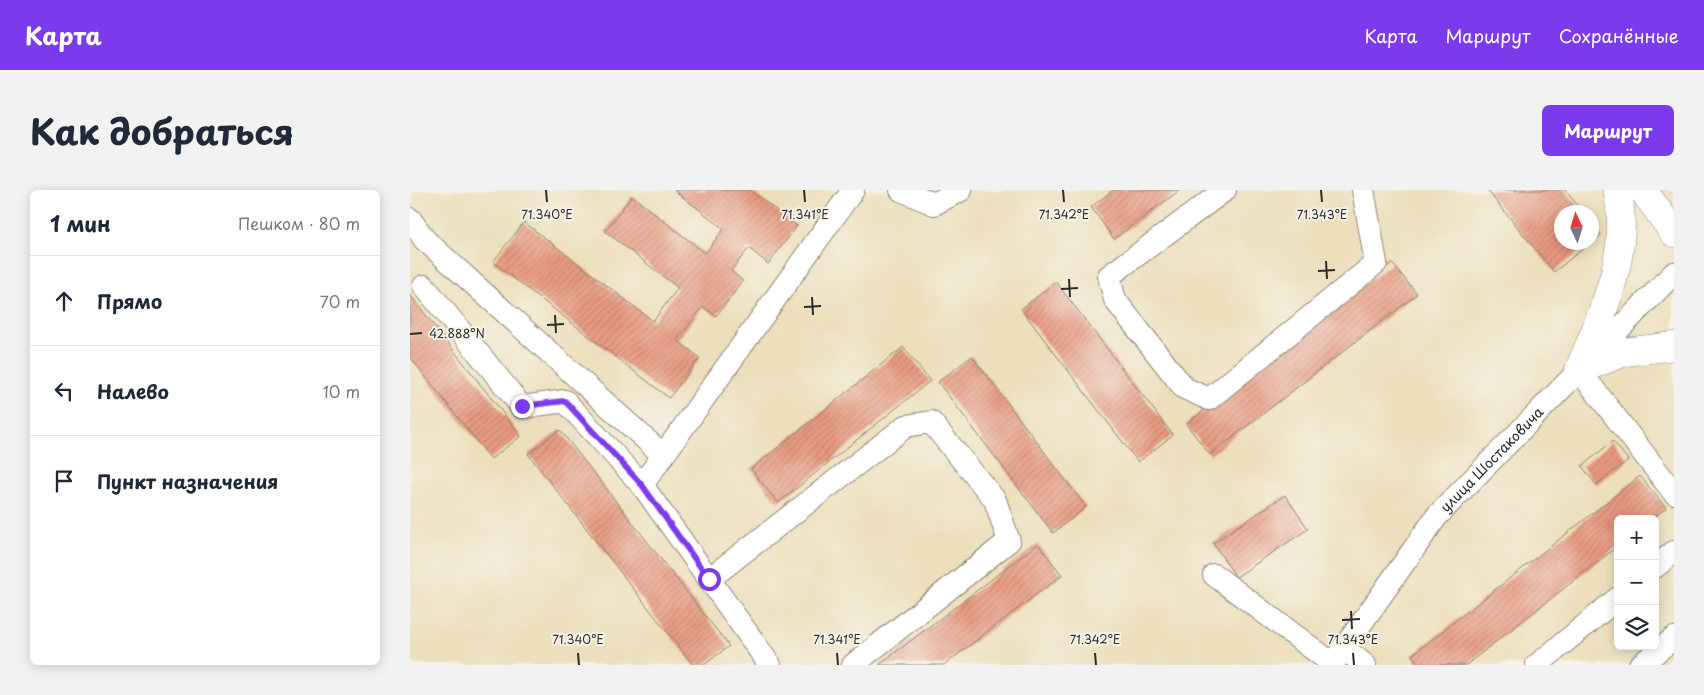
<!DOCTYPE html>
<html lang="ru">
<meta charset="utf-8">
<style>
body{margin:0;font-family:"Playpen Sans",sans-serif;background:#f2f2f3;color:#1f2937}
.controls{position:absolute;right:15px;bottom:15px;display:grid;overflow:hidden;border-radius:8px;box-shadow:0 2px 12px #0003}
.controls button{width:45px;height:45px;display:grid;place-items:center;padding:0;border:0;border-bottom:1px solid #e0e1e3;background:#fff;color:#1f2937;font:25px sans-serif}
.compass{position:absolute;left:1144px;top:15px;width:45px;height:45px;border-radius:50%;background:#fff;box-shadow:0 2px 12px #0003;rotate:356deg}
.stop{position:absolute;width:15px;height:15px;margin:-11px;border:4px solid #7c3aed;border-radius:50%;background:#fff}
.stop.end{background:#7c3aed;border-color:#fff;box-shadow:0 1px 5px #0008}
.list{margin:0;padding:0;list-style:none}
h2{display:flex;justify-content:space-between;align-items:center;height:65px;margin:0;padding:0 20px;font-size:21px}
h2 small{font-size:16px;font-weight:400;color:#747a83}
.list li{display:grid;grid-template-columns:32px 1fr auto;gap:15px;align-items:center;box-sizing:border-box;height:90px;padding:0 20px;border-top:1px solid #e0e1e3}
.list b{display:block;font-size:19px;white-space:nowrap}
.list em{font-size:16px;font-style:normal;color:#747a83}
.icon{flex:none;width:28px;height:28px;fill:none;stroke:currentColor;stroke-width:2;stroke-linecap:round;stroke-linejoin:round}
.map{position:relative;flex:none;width:1264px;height:475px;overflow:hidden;border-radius:8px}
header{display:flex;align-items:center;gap:30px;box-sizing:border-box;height:70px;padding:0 25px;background:#7c3aed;color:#fff}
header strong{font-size:24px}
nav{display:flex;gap:28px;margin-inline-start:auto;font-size:18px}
.intro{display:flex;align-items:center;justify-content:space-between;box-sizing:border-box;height:120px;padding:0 30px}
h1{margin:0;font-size:35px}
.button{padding:12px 22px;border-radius:8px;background:#7c3aed;color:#fff;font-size:18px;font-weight:700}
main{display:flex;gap:30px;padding:0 30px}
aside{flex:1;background:#fff;border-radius:8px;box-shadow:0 2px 12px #0003}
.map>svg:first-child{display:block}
</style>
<header>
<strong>Карта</strong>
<nav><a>Карта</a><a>Маршрут</a><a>Сохранённые</a></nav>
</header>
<div class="intro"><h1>Как добраться</h1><a class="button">Маршрут</a></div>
<main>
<aside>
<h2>1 мин<small>Пешком · 80 m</small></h2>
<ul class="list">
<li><svg class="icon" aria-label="ahead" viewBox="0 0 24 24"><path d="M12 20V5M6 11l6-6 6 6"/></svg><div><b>Прямо</b></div><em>70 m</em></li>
<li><svg class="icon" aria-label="left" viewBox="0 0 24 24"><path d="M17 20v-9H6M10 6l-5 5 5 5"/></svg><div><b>Налево</b></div><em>10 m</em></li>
<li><svg class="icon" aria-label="arrive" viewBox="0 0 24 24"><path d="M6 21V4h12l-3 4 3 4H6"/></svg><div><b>Пункт назначения</b></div></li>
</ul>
</aside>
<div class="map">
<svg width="1264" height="475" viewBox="0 0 1264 475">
<defs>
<pattern id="building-hatch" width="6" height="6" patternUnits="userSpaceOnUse" patternTransform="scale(1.25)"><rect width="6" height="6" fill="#e99a81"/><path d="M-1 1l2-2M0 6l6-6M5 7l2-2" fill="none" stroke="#bd7e6a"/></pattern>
</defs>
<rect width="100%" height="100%" fill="#f7f3e8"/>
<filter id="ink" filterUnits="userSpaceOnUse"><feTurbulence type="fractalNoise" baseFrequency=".02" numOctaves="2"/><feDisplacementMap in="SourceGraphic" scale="10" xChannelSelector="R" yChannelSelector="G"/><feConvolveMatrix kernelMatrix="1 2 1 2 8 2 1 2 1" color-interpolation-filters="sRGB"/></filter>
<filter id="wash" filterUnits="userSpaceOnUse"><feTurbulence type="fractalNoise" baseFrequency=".0096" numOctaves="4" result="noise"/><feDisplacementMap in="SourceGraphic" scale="20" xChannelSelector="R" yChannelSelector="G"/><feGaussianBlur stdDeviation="1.12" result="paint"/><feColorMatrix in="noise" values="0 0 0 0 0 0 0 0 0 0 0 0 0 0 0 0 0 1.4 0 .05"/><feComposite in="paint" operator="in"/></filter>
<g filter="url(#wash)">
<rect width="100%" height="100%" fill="#eddfbc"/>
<g id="blocks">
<g fill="url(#building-hatch)">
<path d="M264,0H340L387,36L358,74L339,58L321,81L333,91L306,126L293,117L267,150L290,168L259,208L83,72L114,32L243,131L268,98L195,41L222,6L295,63L314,39Z"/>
<path d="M703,0H770L704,49L681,17Z"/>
<path d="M1077,0H1155L1173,22H1152V52H1181L1144,82Z"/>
<path d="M1182,33L1191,45L1182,52Z"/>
<path d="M982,73L1007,104L800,265L776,234Z"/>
<path d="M646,92L763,245L728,272L611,119Z"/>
<path d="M0,105L111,246L81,269L0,167Z"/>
<path d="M493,157L520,191L368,313L341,279Z"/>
<path d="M562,166L676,317L643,343L528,192Z"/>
<path d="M150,240L319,456L294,475H283L118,264Z"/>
<path d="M1203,251L1218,270L1186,295L1172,276Z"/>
<path d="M1230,286L1256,318L1242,329H1208V356L1056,475H1009L1002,465Z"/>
<path d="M875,305L898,339L826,387L803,353Z"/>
<path d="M628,354L652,385L534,475H469Z"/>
</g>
</g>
</g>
<g filter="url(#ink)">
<use href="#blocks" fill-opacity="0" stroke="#8c8574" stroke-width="1"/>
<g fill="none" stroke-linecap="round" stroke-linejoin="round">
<defs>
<g id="minor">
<path d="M491,0L524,14L551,0"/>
<path d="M815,0L699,86L705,110L774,198L799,209L966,73L953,0"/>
<path d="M0,29L15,50L253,265"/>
<path d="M14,96L112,217L155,211L232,295L360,475"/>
<path d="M1169,180L1264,303"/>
<path d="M232,295L443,0"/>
<path d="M1245,377L1264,362"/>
<path d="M804,385L923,474"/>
<path d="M299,389L496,236L521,232L585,310L599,351L443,475"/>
<path d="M933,458L955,475"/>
<path id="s1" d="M922,475L1027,326L1264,83"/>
<path d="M1127,475L1208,408"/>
<path d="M1230,475L1264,448"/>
</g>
<g id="major">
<path d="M1233,0L1264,43"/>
<path d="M1169,180C1192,123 1222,63 1207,0"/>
<path d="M1169,180L1215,162L1264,156"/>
</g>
</defs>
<use href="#minor" stroke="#8c8574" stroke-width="24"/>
<use href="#major" stroke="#8c8574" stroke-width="29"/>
<use href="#minor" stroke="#fff" stroke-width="22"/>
<use href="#major" stroke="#fff" stroke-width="28"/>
</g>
</g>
<g fill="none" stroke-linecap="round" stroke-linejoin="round" filter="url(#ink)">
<path stroke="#7c3aed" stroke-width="6" d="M112,216L155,211L232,295L299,389"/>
</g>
<path fill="none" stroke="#2b2b2b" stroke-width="2" d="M136,0L137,12M394,0L395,12M653,0L654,12M911,0L912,12M916,71L917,89M908,81L925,80M659,89L660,107M651,99L668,98M402,107L403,125M394,117L411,116M145,125L146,143M137,135L154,134M0,144L12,143M941,421L942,439M932,430L950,429M168,463L169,475M427,463L428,475M685,463L686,475M943,463L944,475"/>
<g text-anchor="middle" stroke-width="4" stroke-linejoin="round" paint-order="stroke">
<g font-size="14" fill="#2b2b2b" stroke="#f7f3e8">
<text dy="5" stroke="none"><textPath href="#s1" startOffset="261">улица Шостаковича</textPath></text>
</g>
</g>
<g font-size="12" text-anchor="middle" fill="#2b2b2b" stroke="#f7f3e8" stroke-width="4" stroke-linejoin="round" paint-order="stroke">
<text x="137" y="29">71.340°E</text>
<text x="395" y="29">71.341°E</text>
<text x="654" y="29">71.342°E</text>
<text x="912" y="29">71.343°E</text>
<text x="47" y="148">42.888°N</text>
<text x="168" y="454">71.340°E</text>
<text x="427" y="454">71.341°E</text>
<text x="685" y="454">71.342°E</text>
<text x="943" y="454">71.343°E</text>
</g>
</svg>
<div class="controls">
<button>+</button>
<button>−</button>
<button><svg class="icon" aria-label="layers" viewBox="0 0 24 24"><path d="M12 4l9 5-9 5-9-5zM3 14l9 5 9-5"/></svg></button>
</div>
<svg class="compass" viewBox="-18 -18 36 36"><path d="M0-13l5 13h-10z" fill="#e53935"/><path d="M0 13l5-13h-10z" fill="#747a83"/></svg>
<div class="stop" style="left:299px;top:389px"></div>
<div class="stop end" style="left:112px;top:216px"></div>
</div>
</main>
